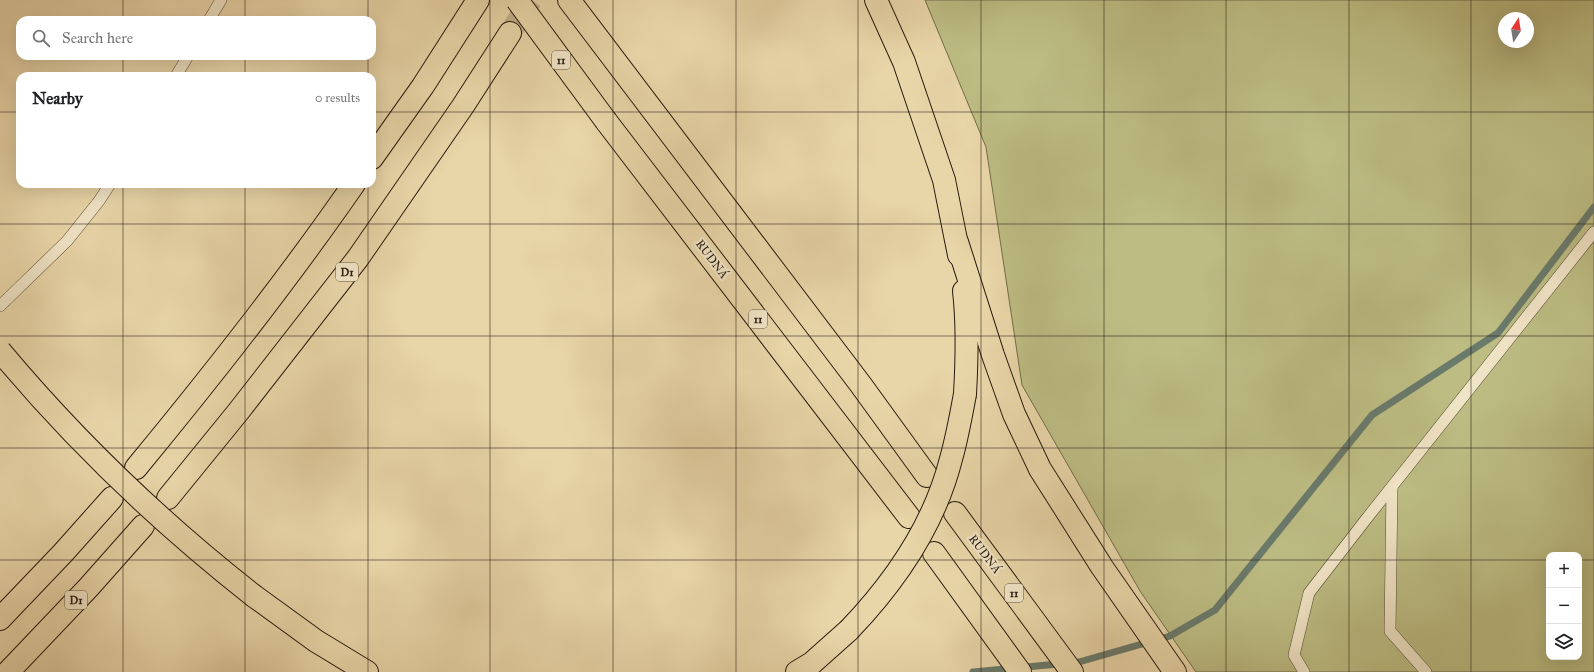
<!DOCTYPE html>
<meta charset="utf-8">
<style>
body{margin:0;font-family:"IM FELL Great Primer",serif;background:#f2f2f2;color:#202124}
.controls{position:absolute;right:12px;bottom:12px;display:grid;overflow:hidden;border-radius:8px;box-shadow:0 4px 16px #0002}
.controls button{width:36px;height:36px;display:grid;place-items:center;padding:0;border:0;border-bottom:1px solid #e0e0e0;background:#fff;color:#202124;font:20px sans-serif}
.compass{position:absolute;left:1498px;top:12px;width:36px;height:36px;border-radius:50%;background:#fff;box-shadow:0 4px 16px #0002;rotate:12deg}
.list{margin:0;padding:0;list-style:none}
h2{display:flex;justify-content:space-between;align-items:center;height:52px;margin:0;padding:0 16px;font-size:17px}
h2 small{font-size:13px;font-weight:400;color:#757577}
.icon{flex:none;width:22px;height:22px;fill:none;stroke:currentColor;stroke-width:2;stroke-linecap:round;stroke-linejoin:round}
.map{position:relative;flex:none;width:1594px;height:672px;overflow:hidden}
.search{position:absolute;background:#fff;box-shadow:0 4px 16px #0002;left:16px;top:16px;width:360px;height:44px;display:flex;align-items:center;gap:10px;box-sizing:border-box;padding:0 14px;border-radius:12px;color:#757577;font-size:15px}
.panel{position:absolute;background:#fff;box-shadow:0 4px 16px #0002;left:16px;top:72px;width:360px;height:116px;border-radius:12px}
.map>svg:first-child{display:block}
</style>
<div class="map">
<svg width="1594" height="672" viewBox="0 0 1594 672">
<rect width="100%" height="100%" fill="#e8d5a8"/>
<filter id="stains"><feTurbulence type="fractalNoise" baseFrequency=".005" numOctaves="4"/><feColorMatrix values="0 0 0 0 .2 0 0 0 0 .09 0 0 0 0 .02 0 0 0 .5 -.17"/></filter>
<radialGradient id="worn" r=".72"><stop offset=".6" stop-color="#630" stop-opacity="0"/><stop offset="1" stop-color="#630" stop-opacity=".3"/></radialGradient>
<path fill="#bcbc83" stroke="#726c48" fill-rule="evenodd" d="M925,0H1594V672H1196L1140,591L1022,385L986,147ZM1504,18H1528V42H1504ZM1549,555H1579V657H1549Z"/>
<g fill="none" stroke-linecap="round" stroke-linejoin="round">
<path stroke="#6a7a6b" stroke-width="7" d="M973,672L1079,662L1170,636L1215,610L1372,415L1498,333L1594,207"/>
<path stroke="#c1b089" stroke-width="22" stroke-dasharray="22 11" stroke-linecap="butt" d="M510,33L531,0"/>
<defs>
<g id="lane">
<path d="M209,20L221,0"/>
<path d="M176,76L188,56"/>
<path d="M0,306L67,241L99,201L110,184"/>
<path d="M1392,487L1390,631L1426,672"/>
<path d="M1304,672L1294,655L1309,593L1367,518L1594,232"/>
</g>
<g id="highway">
<path d="M569,0L861,385L927,476"/>
<path d="M876,0L904,62L944,180L959,255"/>
<path d="M606,121L909,517"/>
<path d="M372,158L423,86L478,0"/>
<path d="M957,242L993,355L1014,414L1040,469L1102,567L1175,672"/>
<path d="M964,291C968,326 967,359 965,394"/>
<path d="M136,468C212,376 286,282 354,184"/>
<path d="M168,498L238,412L358,258L463,106L510,33"/>
<path d="M955,513L1072,672"/>
<path d="M934,553L1020,672"/>
<path d="M254,596L316,641L367,672"/>
<path d="M0,619L63,553L112,498"/>
<path d="M8,672L88,588L143,526"/>
<path d="M797,672L812,663L849,630"/>
</g>
</defs>
<use href="#lane" stroke="#574a34" stroke-width="12"/>
<use href="#highway" stroke="#271b0e" stroke-width="24"/>
<use href="#lane" stroke="#f0e4c6" stroke-width="11"/>
<use href="#highway" stroke="#e8d5a8" stroke-width="22"/>
<defs>
<g id="highway-bridge">
<path d="M517,0L606,121"/>
<path d="M0,351C76,442 161,523 254,596"/>
<path d="M849,630C896,581 934,526 951,459C957,438 961,416 965,394"/>
</g>
</defs>
<use href="#highway-bridge" stroke="#271b0e" stroke-width="24" stroke-linecap="butt"/>
<use href="#highway-bridge" stroke="#e8d5a8" stroke-width="22"/>
</g>
<path fill="none" stroke="#271b0e" stroke-width="1" stroke-opacity="0.55" d="M123,0V20M245,0V20M368,0V20M490,0V672M613,0V672M736,0V672M858,0V672M981,0V672M1104,0V672M1226,0V672M1349,0V672M1471,0V672M123,56V76M245,56V76M368,56V76M0,112H20M372,112H1594M123,184V672M245,184V672M368,184V672M0,224H1594M0,336H1594M0,448H1594M0,560H1549M1579,560H1594"/>
<g text-anchor="middle" stroke-width="4" stroke-linejoin="round" paint-order="stroke">
<g fill="#f0e4c6" stroke="#635745" stroke-width="1">
<rect x="552" y="51" width="18" height="18" rx="3"/>
<rect x="336" y="263" width="22" height="18" rx="3"/>
<rect x="749" y="310" width="18" height="18" rx="3"/>
<rect x="1005" y="584" width="18" height="18" rx="3"/>
<rect x="65" y="591" width="22" height="18" rx="3"/>
</g>
<g font-size="11" font-weight="bold" fill="#271b0e">
<text x="561" y="64">11</text>
<text x="347" y="276">D1</text>
<text x="758" y="323">11</text>
<text x="1014" y="597">11</text>
<text x="76" y="604">D1</text>
</g>
<g font-size="12" fill="#271b0e" stroke="#f0e4c6">
<text transform="translate(712 259) rotate(53)" y="4">RUDNÁ</text>
<text transform="translate(985 554) rotate(53)" y="4">RUDNÁ</text>
</g>
</g>
<rect width="100%" height="100%" filter="url(#stains)"/>
<rect width="100%" height="100%" fill="url(#worn)"/>
</svg>
<div class="controls">
<button>+</button>
<button>−</button>
<button><svg class="icon" aria-label="layers" viewBox="0 0 24 24"><path d="M12 4l9 5-9 5-9-5zM3 14l9 5 9-5"/></svg></button>
</div>
<svg class="compass" viewBox="-18 -18 36 36"><path d="M0-13l5 13h-10z" fill="#e53935"/><path d="M0 13l5-13h-10z" fill="#757577"/></svg>
<div class="search"><svg class="icon" aria-label="search" viewBox="0 0 24 24"><circle cx="10" cy="10" r="6"/><path d="M15 15l6 6"/></svg>Search here</div>
<section class="panel">
<h2>Nearby<small>0 results</small></h2>
<ul class="list">
</ul>
</section>
</div>
